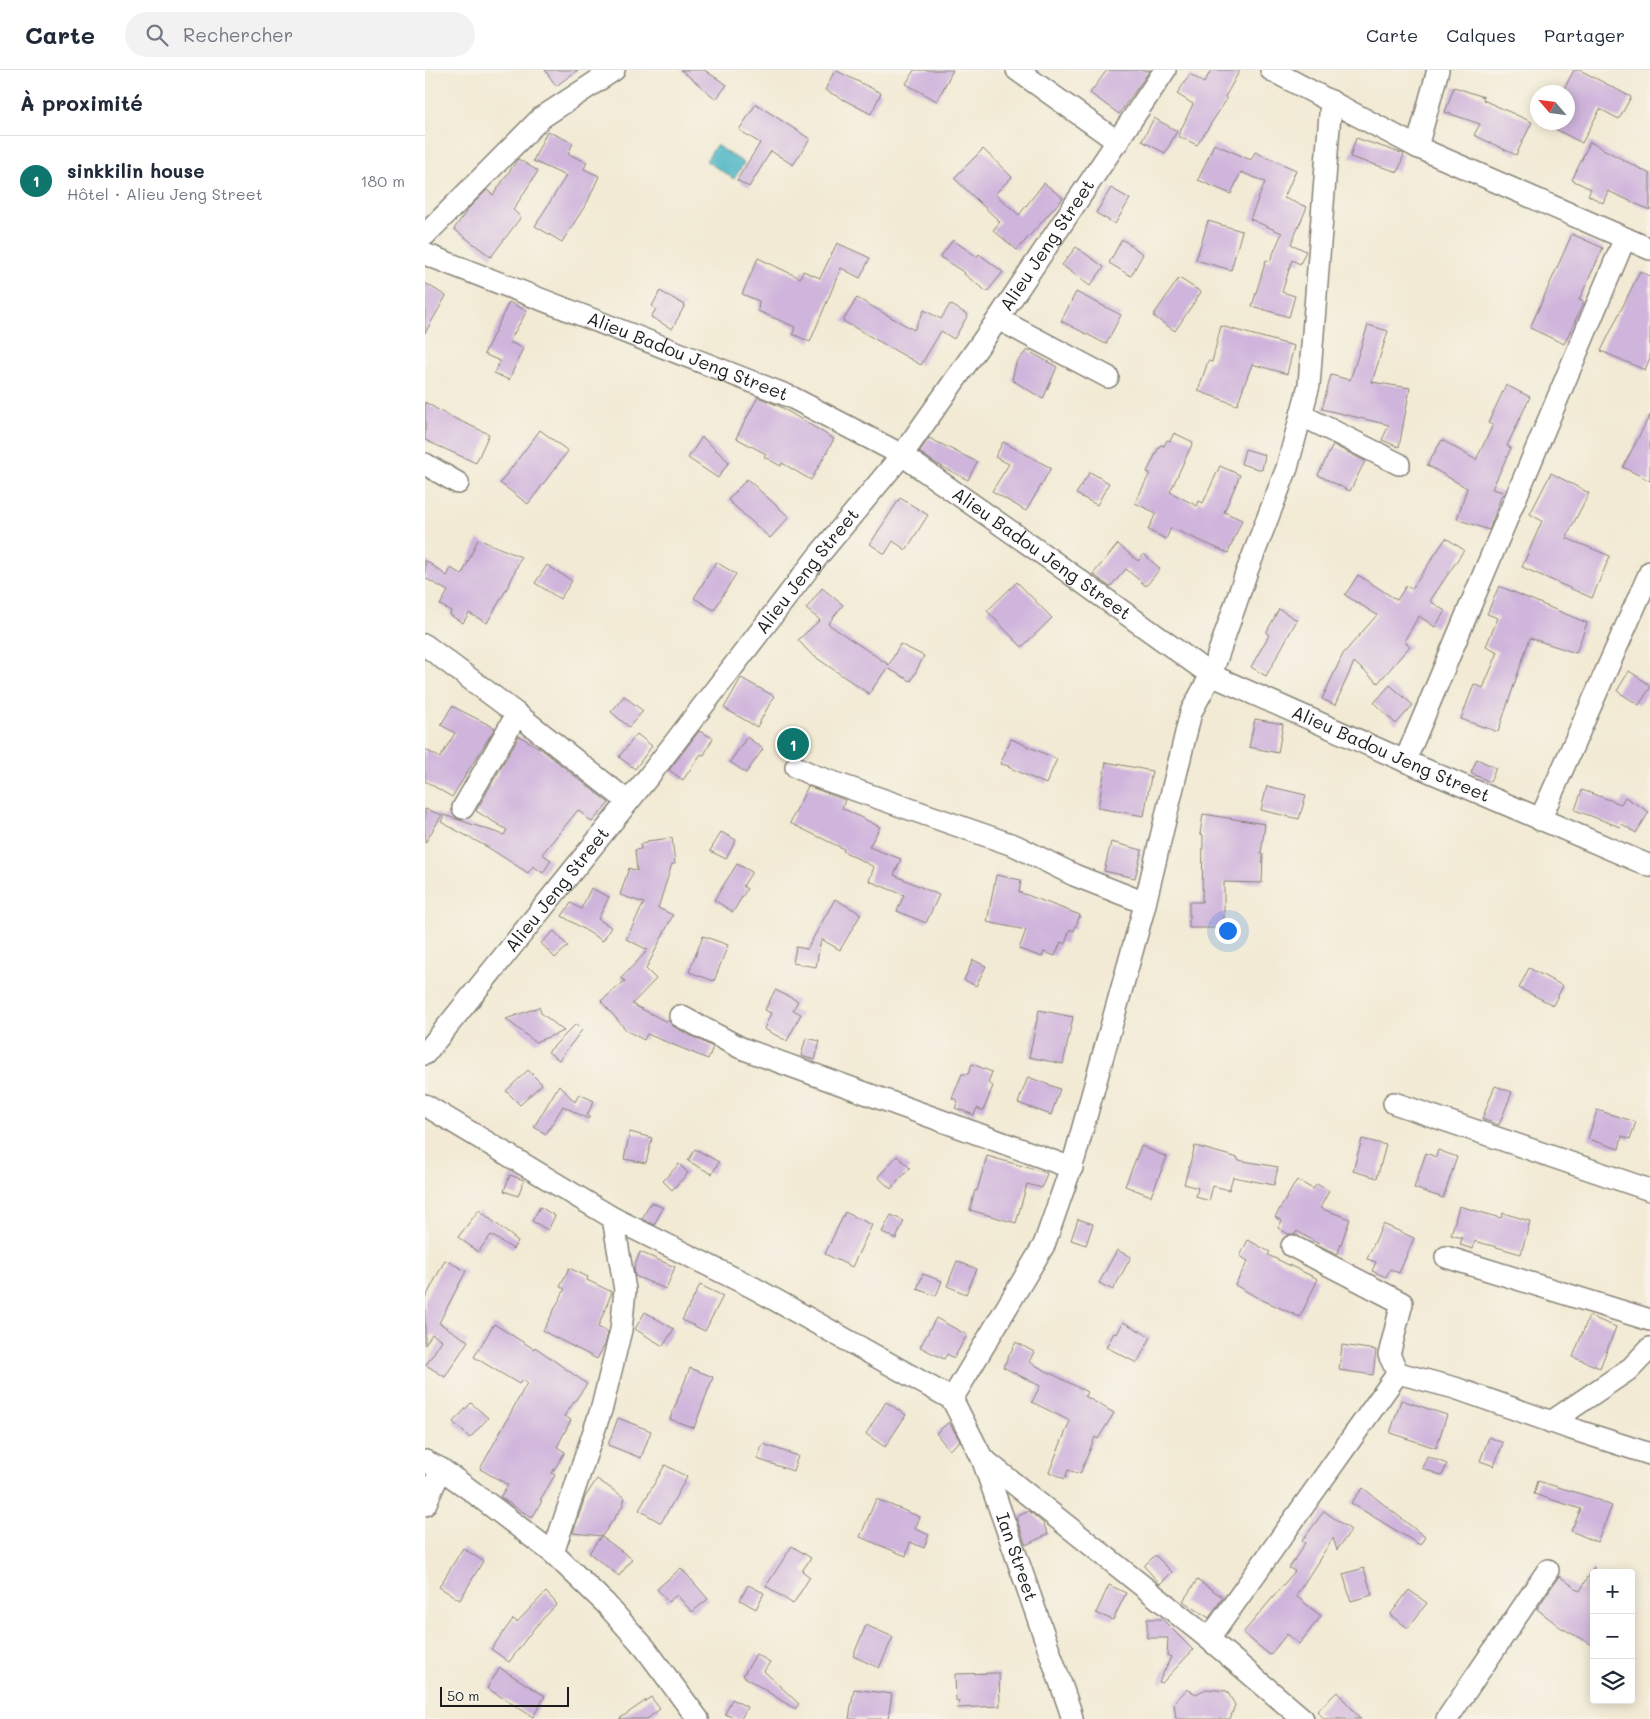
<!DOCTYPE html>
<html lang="fr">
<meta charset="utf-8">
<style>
body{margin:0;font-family:Mali,sans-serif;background:#f2f2f3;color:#1f2937}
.controls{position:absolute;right:15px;bottom:15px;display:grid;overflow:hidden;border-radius:5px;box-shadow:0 2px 12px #0003}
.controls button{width:45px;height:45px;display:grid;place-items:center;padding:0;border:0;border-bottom:1px solid #e0e1e3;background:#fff;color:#1f2937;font:25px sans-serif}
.compass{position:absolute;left:1105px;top:15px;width:45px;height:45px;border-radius:50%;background:#fff;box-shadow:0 2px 12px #0003;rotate:298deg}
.scale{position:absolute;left:15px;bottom:12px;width:129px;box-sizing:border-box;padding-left:5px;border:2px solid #1c1c1c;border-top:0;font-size:14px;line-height:18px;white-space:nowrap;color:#1c1c1c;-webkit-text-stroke:4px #f7f3e8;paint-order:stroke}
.you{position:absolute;left:802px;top:860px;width:18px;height:18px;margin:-12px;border:4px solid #fff;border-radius:50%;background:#1a73e8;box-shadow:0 0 0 8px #1a73e833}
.badge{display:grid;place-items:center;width:32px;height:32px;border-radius:50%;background:#0f766e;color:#fff;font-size:16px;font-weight:700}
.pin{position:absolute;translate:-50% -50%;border:2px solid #fff;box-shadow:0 1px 5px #0006}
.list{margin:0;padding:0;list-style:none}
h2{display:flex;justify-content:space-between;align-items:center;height:65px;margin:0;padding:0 20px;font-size:21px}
h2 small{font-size:16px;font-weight:400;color:#747a83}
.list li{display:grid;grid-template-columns:32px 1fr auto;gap:15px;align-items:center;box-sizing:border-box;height:90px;padding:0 20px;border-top:1px solid #e0e1e3}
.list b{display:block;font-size:19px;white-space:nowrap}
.list p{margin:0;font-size:16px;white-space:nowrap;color:#747a83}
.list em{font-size:16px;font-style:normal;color:#747a83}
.icon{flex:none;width:28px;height:28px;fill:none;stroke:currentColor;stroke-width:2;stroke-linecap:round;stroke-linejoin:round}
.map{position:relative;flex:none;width:1225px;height:1649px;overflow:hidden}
header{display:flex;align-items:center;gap:30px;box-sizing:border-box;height:70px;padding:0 25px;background:#fff;border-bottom:1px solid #e0e1e3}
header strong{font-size:24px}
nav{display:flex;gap:28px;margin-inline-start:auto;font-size:18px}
.search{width:350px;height:45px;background:#f2f2f3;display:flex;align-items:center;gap:12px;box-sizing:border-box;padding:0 18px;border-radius:28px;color:#747a83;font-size:19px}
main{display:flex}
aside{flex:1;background:#fff}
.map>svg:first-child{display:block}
</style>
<header>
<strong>Carte</strong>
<div class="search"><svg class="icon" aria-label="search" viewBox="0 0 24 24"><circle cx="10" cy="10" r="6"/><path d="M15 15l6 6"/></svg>Rechercher</div>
<nav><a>Carte</a><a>Calques</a><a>Partager</a></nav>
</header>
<main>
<aside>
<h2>À proximité<small></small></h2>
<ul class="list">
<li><span class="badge">1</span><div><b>sinkkilin house</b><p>Hôtel · Alieu Jeng Street</p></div><em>180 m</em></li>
</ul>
</aside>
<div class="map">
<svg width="1225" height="1649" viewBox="0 0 1225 1649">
<rect width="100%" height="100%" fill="#f7f3e8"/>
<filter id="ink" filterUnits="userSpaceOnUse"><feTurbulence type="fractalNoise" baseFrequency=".02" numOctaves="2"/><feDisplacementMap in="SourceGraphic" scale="10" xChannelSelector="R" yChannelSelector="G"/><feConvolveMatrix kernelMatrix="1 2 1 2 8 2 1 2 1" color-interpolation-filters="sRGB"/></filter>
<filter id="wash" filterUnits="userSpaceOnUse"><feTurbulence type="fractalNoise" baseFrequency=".0096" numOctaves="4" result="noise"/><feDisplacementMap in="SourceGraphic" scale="20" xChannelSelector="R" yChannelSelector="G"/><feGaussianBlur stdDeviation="1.12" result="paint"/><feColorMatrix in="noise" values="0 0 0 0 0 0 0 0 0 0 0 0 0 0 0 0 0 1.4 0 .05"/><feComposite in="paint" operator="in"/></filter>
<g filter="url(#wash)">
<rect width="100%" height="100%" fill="#f2ead4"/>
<path fill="#47b4c3" stroke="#326870" d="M291,75L319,93L309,109L281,91Z"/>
<g id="blocks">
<g fill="#cfb4dc">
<path d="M120,0H153L131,16Z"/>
<path d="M256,0H279L302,15L291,29Z"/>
<path d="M410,0L456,23L446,44L400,20Z"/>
<path d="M489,0H528L512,31L481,14Z"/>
<path d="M682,0H725L694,44L665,23Z"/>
<path d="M786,0H815L800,27L802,29L772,75L753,66L768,34L752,24L765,4L779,13Z"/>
<path d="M1149,0H1155L1206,27L1194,49L1175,39L1157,73L1117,52H1142V22L1139,19Z"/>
<path d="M1029,17L1059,27L1058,30L1107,52L1091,85L1049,65L1055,54L1020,42Z"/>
<path d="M331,34L385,69L368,95L346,81L324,117L312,110L335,73L314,60Z"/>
<path d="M729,48L752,61L740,83L717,71Z"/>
<path d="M122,61L148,73L143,84L162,92L159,99L174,106L163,131L137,172L110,156L141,106L108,91Z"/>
<path d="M931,68L979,84L973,102L925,87Z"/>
<path d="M1165,72L1225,104V140L1183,121L1178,133L1163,125L1166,119L1147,110Z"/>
<path d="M789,74L826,90L830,82L871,100L859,128L882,137L866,174L881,181L875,194L867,190L857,222L870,226L864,247L827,236L841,190L845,191L857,163L825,149L840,112L816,102L806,124L773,110Z"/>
<path d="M558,79L587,107L570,124L594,145L619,113L638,128L592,180L568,160L575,152L529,108Z"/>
<path d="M93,89L113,101L88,140L96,147L66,187L29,159L43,139L62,120L68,125Z"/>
<path d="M686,118L705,129L690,154L671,143Z"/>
<path d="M783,151L817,161L806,200L771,190Z"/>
<path d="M1147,164L1178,178L1154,230L1159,232L1139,274L1105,258Z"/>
<path d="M697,169L718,184L706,206L684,193Z"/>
<path d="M528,170L552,187L554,184L578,202L562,222L539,204L540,203L515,187Z"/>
<path d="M412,173L445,188L435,208L416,198L385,272L368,264L370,257L333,241L334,231L317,224L333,188L375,208L378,201L395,208Z"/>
<path d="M651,177L679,197L665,216L637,195Z"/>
<path d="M1215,201L1225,206V288L1220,300L1176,281Z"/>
<path d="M754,208L776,222L750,261L728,246Z"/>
<path d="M0,213L21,226L0,263Z"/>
<path d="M235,221L260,235L247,259L226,247L231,239L227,236Z"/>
<path d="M651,222L696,245L681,274L636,251Z"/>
<path d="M432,228L489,260L499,240L516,249L525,234L543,245L529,269L516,261L496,295L418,251Z"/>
<path d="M84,232L102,241L84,272L98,278L84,310L69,303L75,291L59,284Z"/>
<path d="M943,255L963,261L947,312L985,318L974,377L957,370L964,355L897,339L906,305L925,310Z"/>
<path d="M796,256L869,276L862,304L827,294L812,335L773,321L783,291L787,292Z"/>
<path d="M602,280L632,297L618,329L587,310L591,293Z"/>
<path d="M1081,315L1105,327L1082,376L1086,378L1067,419L1078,422L1064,460L1032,449L1042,418L1002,395L1017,370L1051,390L1068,355L1063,353Z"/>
<path d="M333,327L354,336L409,369L386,410L357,393L356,396L339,387L341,384L311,368Z"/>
<path d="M0,332L22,345L64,364L51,393L0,370Z"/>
<path d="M1225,345V411L1198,397Z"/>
<path d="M115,360L143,381L103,434L75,413Z"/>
<path d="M749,363L768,372L745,422L772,436L774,431L778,433L795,396L815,405L799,442L817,450L803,483L746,458L741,469L723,460L731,443L710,433L725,403L722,402L735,375L739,376L742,370L745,371Z"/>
<path d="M277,367L304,392L293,408L263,388Z"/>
<path d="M504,368L552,392L543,410L512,394L494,382Z"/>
<path d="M578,372L626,398L601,441L567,421L584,394L570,387Z"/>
<path d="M908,375L940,391L925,421L893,405Z"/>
<path d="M820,379L840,385L837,400L816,394Z"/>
<path d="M665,402L684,413L672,435L651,424Z"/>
<path d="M1126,403L1164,423L1141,468L1185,486L1167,528L1097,497L1117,451L1105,444Z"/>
<path d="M322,409L364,447L345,468L303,430Z"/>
<path d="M475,428L503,445L481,480L468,471L460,484L445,474Z"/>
<path d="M1021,468L1039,480L1005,531L1020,541L1010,557L994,546L979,571L985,576L953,613L929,592L910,635L897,629L918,584L952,545L920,525L933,505L972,530L981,516L987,519Z"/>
<path d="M53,469L96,487L85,513L62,553L44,543L38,553L25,545L26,541L15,535L23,521L0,508V490L22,506L26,498L37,505Z"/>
<path d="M693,474L713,491L719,484L735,499L721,516L701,499L685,517L668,504Z"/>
<path d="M291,492L311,504L289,540L269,528Z"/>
<path d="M122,495L147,511L135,529L110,513Z"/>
<path d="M592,512L627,548L597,577L562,541Z"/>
<path d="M1074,516L1162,553L1151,583L1105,568L1073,662L1036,649L1049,614L1058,618L1073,582L1061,576L1073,548L1062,544Z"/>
<path d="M397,518L418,535L403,554L464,595L475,574L499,586L486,611L462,598L444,624L386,584L373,570L395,550L381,539Z"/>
<path d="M854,539L872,550L841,606L826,597L844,565L841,563Z"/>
<path d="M1204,601L1225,615V618L1214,635L1192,621Z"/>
<path d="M316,608L349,626L332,657L299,638Z"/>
<path d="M965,615L988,635L971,654L949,633Z"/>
<path d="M199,626L218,641L204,657L186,642Z"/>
<path d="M27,636L70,658L27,727L0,711V679L15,688L30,663L16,655Z"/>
<path d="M830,649L858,654L853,683L824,677Z"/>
<path d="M274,661L288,668L279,685L276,684L258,710L244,700Z"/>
<path d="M212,664L227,676L210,699L194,687Z"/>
<path d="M94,666L116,679L184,733L167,752L153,740L117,784L126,790L118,803L108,796L103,803L64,778L16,752L19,745L79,765L82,760L51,741Z"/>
<path d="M322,667L338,679L321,703L305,692Z"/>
<path d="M586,669L632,689L621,714L583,697L584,696L575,694Z"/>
<path d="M1052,689L1071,698L1065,712L1046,703Z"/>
<path d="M681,692L727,701L719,746L673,738Z"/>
<path d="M383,716L420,730L417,738L455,757L444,777L476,789L469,805L514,825L501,853L472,841L479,825L444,811L449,797L418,781L419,779L365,753Z"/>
<path d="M842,716L881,725L874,749L836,740Z"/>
<path d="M1157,720L1196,734L1200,727L1224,742L1211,763L1197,754L1195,757L1150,740Z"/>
<path d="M0,739L17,745L0,773Z"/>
<path d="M778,744L840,754L836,784H838L837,813L799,812V858H764V832H777L778,765L775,764Z"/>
<path d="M296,762L311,770L301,789L285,781Z"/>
<path d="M247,768L250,794H247L233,838L248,845L221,899L231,909L207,934L240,951H244L249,957L288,977L283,989L222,964L219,970L202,961L176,931L200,911L196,908L223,880L201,869L219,833L195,825L204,798L212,801L210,780L216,779L215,774L222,773V771Z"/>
<path d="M686,772L717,780L710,808L679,801Z"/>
<path d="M312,794L327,802L318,816L322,819L308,842L289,830Z"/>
<path d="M571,805L596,810L594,822L655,845L649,861L645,859L640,874L636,872L630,886L619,882L617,887L594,879L601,860L562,852Z"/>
<path d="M166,818L184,827L173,849L186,857L178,871L137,846L146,833L156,839Z"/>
<path d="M410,829L436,844L415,880L396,869L391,897L368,893L371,877L382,879Z"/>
<path d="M129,861L143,876L130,888L116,873Z"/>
<path d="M278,866L303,875L289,911L264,902Z"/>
<path d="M548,890L561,896L551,916L539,910Z"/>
<path d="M1104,898L1138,916L1128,935L1094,918Z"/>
<path d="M350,920L373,931L368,940L376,944L362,971L339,959L346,943L340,940Z"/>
<path d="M114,937L116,943L139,961L110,972L81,949Z"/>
<path d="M614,940L648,947L638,994L604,987Z"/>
<path d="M151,954L157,960L134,990L123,982Z"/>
<path d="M381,968L395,971L390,990L376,986Z"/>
<path d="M547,994L567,1002L563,1013L568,1016L558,1041L552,1038L549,1045L530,1038L533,1031L527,1028L537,1004H543Z"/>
<path d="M103,1000L117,1014L95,1035L81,1021Z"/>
<path d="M603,1007L635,1019L626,1045L593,1033Z"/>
<path d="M134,1015L150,1032L154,1024L169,1031L162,1045L165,1047L163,1049L138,1036L121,1064L109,1057Z"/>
<path d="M1070,1016L1087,1022L1074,1055L1057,1049Z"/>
<path d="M1172,1040L1211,1052L1205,1069L1197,1066L1194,1079L1163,1069Z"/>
<path d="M205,1062L227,1068L221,1093L199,1089Z"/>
<path d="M937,1069L961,1075L952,1108L928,1101Z"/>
<path d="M716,1076L742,1087L726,1126L700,1116Z"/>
<path d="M770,1076L813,1088V1090L853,1097L849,1115L808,1107L804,1120L788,1116L784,1131L771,1127L773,1118L759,1114Z"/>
<path d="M270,1079L294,1092L287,1104L263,1091Z"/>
<path d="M1013,1080L1032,1087L1018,1128L989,1118L1001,1083L1011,1087Z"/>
<path d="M472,1086L485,1098L466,1119L453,1107Z"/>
<path d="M562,1086L622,1103L617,1118L602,1114L591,1153L545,1140L550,1120L552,1121Z"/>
<path d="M254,1094L263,1103L247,1120L238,1111Z"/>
<path d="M85,1105L99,1110L93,1126L79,1121Z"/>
<path d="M872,1110L888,1119L892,1114L904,1121L895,1138L925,1149L912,1185L894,1176L895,1175L872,1161L870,1164H863L853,1158L857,1151L850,1147Z"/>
<path d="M226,1132L238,1138L229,1155L217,1149Z"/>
<path d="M1034,1136L1076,1148L1078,1143L1105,1151L1096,1184L1050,1171L1048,1179L1035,1175L1037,1168L1026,1165Z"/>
<path d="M115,1137L130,1146L123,1160L107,1151Z"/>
<path d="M54,1140L93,1171L88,1179L66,1165L53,1182L33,1167Z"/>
<path d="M420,1142L447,1155L427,1197L400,1184Z"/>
<path d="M466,1145L479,1151L471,1169L457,1162Z"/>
<path d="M653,1149L668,1154L661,1175L646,1170Z"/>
<path d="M958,1154L989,1168L974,1203L965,1199L961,1207L947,1201L951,1192L942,1189Z"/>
<path d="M823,1170L845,1182L843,1185L893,1209L875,1247L833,1228L810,1215L823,1191L815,1186Z"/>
<path d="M692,1180L706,1187L688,1220L674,1213Z"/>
<path d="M215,1182L250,1197L241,1219L210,1206L209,1198Z"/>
<path d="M20,1190L41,1201L14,1253L43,1271L20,1307L1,1295L17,1270L7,1264L0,1275V1229Z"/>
<path d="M532,1191L552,1199L541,1224L522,1216Z"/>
<path d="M144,1198L163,1207L162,1210L187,1222L173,1257L183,1262L180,1275L172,1289L118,1261L140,1219L135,1217Z"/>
<path d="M498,1204L517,1211L511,1226L492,1219Z"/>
<path d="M275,1215L298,1226L280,1261L257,1250Z"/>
<path d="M220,1242L249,1259L238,1276L210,1259Z"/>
<path d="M1164,1246L1191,1257L1175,1298L1148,1287Z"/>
<path d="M511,1248L542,1265L529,1288L522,1284L519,1289L495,1277Z"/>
<path d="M698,1252L726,1267L712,1293L681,1277L689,1263L692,1264Z"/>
<path d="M69,1254L109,1279L110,1277L162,1314L139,1346L146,1350L132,1377L140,1382L127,1403L130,1405L115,1430L117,1431L107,1448L75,1427L83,1415L55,1399L102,1313L98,1310L94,1314L49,1287Z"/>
<path d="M591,1272L609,1282L604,1292L662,1322L660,1326L689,1343L673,1369L670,1367L655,1404L643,1400L640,1409L624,1402L645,1351L607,1332L615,1316L578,1297Z"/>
<path d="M917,1275L951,1280L948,1305L914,1300Z"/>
<path d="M265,1298L288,1307L269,1358L245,1349Z"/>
<path d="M976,1330L1022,1345L1011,1378L965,1363Z"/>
<path d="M461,1332L481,1345L460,1377L441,1364Z"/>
<path d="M46,1333L63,1348L45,1368L28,1352Z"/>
<path d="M193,1348L226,1361L216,1388L183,1375Z"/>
<path d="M524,1352L535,1371L524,1380L511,1363Z"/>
<path d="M1064,1367L1078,1373L1069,1396L1055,1391Z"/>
<path d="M338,1374L373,1386L368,1401L332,1389Z"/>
<path d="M1002,1386L1022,1394L1017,1406L997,1398Z"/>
<path d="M240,1395L262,1407L236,1453L214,1440Z"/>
<path d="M172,1409L200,1428L197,1437L177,1466L148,1463L160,1427Z"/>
<path d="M1113,1411L1166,1427L1187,1436L1172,1472L1146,1461L1156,1439L1109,1424Z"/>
<path d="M938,1418L1000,1467L995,1475L926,1433Z"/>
<path d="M451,1429L495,1447L490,1459L504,1465L499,1478L485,1472L481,1486L435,1467Z"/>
<path d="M604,1441L618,1453L623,1464L601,1475L591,1447Z"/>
<path d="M899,1441L926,1460L912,1480L908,1468L871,1526L896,1546L874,1574L862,1564L845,1585L818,1563L870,1501L864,1498L880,1473L877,1471Z"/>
<path d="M176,1466L207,1489L194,1506L164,1483Z"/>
<path d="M367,1476L386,1488L377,1501L385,1507L368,1534L341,1516Z"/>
<path d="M38,1478L58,1491L35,1530L14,1517Z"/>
<path d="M730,1485L747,1502L735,1514L719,1496Z"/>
<path d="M1169,1497V1576L1135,1557L1112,1539L1134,1506L1155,1521Z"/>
<path d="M256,1498L283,1529L267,1542L252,1525L243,1532L232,1519Z"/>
<path d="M939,1498L947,1525L926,1531L918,1504Z"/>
<path d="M772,1510L798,1527L784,1548L758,1531Z"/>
<path d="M323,1515L339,1523L331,1539L315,1530Z"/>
<path d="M684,1515L701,1523L688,1550L671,1543Z"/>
<path d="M984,1520L1002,1533L983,1558L965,1545Z"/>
<path d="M121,1522L132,1534L110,1557L84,1592L66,1579L88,1549L92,1552Z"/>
<path d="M722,1549H737L768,1580L737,1613L734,1612L746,1587L742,1585L743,1568H722Z"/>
<path d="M441,1555L468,1567L454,1598L428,1586Z"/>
<path d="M331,1584L345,1592L339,1601L374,1634L370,1639L318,1606Z"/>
<path d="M75,1598L120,1626L108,1647L62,1618Z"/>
<path d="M574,1603L575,1636L532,1638L534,1632L531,1631L530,1604Z"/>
<path d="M429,1619L467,1624L463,1649H424Z"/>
<path d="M762,1619L771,1624L781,1619L802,1621L810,1635L805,1649H751L749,1633Z"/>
<path d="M912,1622L936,1649H899L892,1641Z"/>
<path d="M226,1627L235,1639L222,1649H194Z"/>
<path d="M307,1629L322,1637L316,1649H311L300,1644Z"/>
</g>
</g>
</g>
<g filter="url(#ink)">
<use href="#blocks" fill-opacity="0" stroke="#878378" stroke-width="1"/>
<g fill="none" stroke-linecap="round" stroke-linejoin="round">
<defs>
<g id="minor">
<path d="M592,0L693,72"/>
<path d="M846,0L992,77L1225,179"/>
<path d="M992,77L1013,0"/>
<path d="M0,165L116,48L189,0"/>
<path id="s1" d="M0,184L366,327L477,385L629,492L786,605L980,691L1225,796"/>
<path d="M573,249L683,307"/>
<path d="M876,345L974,394"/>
<path d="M0,394L33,413"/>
<path d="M0,575L92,644L202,731"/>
<path d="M980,691L1200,168"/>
<path d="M371,697L390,706L591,776L649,805L720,833"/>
<path d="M38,738L92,644"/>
<path d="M1115,750L1225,502"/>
<path d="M255,946L316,978L647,1098"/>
<path id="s2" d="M0,984L224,706L393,486L477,385L573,249L740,0"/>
<path d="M969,1033L1225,1120"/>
<path d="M0,1035L188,1148L329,1218L527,1329"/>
<path d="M867,1176L977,1233L964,1285L973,1303"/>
<path d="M1021,1187L1225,1250"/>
<path d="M527,1329L619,1175L650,1086L718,842L766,642L786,605L822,501L862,398L884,315L906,31"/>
<path id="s3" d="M527,1329L557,1388L645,1640L647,1649"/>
<path d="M1126,1352L1206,1298L1225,1278"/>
<path d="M557,1388L784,1569L878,1649"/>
<path d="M0,1391L16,1399L44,1419L128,1483L180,1533L220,1578L273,1649"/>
<path d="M0,1435L16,1399"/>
<path d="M128,1483L177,1337L196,1260L200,1220L188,1148"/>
<path d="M784,1569L973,1303L1030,1318L1144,1358L1225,1384"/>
<path d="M1022,1649L1123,1500"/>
</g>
</defs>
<use href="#minor" stroke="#878378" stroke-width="24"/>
<use href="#minor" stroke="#fff" stroke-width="21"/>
</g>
</g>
<g text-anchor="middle" stroke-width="4" stroke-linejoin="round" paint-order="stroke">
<g font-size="18" fill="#1c1c1c" stroke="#f7f3e8">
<text dy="6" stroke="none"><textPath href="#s2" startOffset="1021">Alieu Jeng Street</textPath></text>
<text dy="6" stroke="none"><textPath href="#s1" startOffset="282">Alieu Badou Jeng Street</textPath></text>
<text dy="6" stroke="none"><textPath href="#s1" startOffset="689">Alieu Badou Jeng Street</textPath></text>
<text dy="6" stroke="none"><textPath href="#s2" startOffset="616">Alieu Jeng Street</textPath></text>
<text dy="6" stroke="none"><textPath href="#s1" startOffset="1094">Alieu Badou Jeng Street</textPath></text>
<text dy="6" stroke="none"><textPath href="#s2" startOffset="211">Alieu Jeng Street</textPath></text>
<text dy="6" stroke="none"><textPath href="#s3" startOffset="171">Ian Street</textPath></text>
</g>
</g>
</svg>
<div class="controls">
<button>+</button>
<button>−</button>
<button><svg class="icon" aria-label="layers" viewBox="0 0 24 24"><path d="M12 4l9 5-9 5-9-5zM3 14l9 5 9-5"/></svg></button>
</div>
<svg class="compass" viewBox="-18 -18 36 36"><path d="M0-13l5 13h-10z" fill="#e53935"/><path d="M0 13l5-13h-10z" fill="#747a83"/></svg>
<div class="scale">50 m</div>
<div class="you"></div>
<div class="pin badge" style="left:368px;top:674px">1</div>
</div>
</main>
